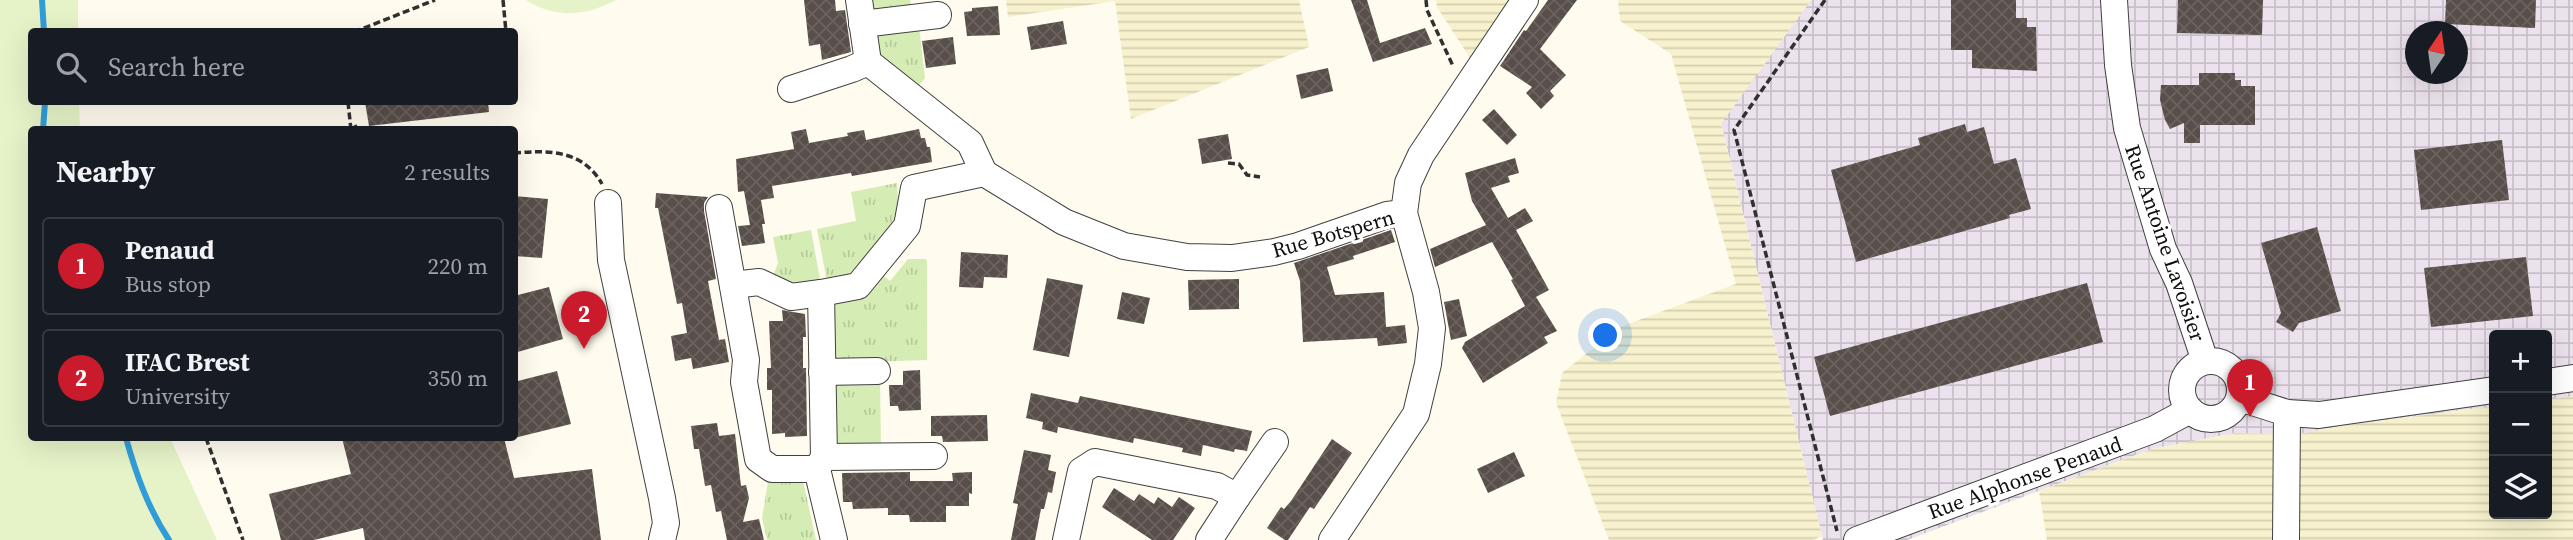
<!DOCTYPE html>
<meta charset="utf-8">
<style>
body{margin:0;font-family:"Source Serif 4",serif;background:#242831;color:#f1f3f6}
.controls{position:absolute;right:21px;bottom:21px;display:grid;overflow:hidden;border-radius:7px;box-shadow:0 7px 28px #0002}
.controls button{width:63px;height:63px;display:grid;place-items:center;padding:0;border:0;border-bottom:2px solid #363941;background:#171b24;color:#f1f3f6;font:35px sans-serif}
.compass{position:absolute;left:2405px;top:21px;width:63px;height:63px;border-radius:50%;background:#171b24;box-shadow:0 7px 28px #0002;rotate:13deg}
.you{position:absolute;left:1606px;top:336px;width:24px;height:24px;margin:-18px;border:5px solid #fff;border-radius:50%;background:#1a73e8;box-shadow:0 0 0 10px #1a73e833}
.badge{display:grid;place-items:center;width:46px;height:46px;border-radius:50%;background:#c91b2c;color:#fff;font-size:23px;font-weight:700}
.pin{position:absolute;translate:-50% -58px;filter:drop-shadow(0 2px 4px #0008)}
.pin::after{content:'';position:absolute;top:37px;width:24px;height:21px;background:inherit;clip-path:polygon(0 0,100% 0,50% 100%)}
.list{margin:0;padding:0;list-style:none}
h2{display:flex;justify-content:space-between;align-items:center;height:91px;margin:0;padding:0 28px;font-size:30px}
h2 small{font-size:23px;font-weight:400;color:#9ea1a6}
.list li{display:grid;grid-template-columns:46px 1fr auto;gap:21px;align-items:center;box-sizing:border-box;height:98px;margin:0 14px 14px;padding:0 14px;border:2px solid #363941;border-radius:7px}
.list b{display:block;font-size:26px;white-space:nowrap}
.list p{margin:0;font-size:23px;white-space:nowrap;color:#9ea1a6}
.list em{font-size:23px;font-style:normal;color:#9ea1a6}
.icon{flex:none;width:38px;height:38px;fill:none;stroke:currentColor;stroke-width:2;stroke-linecap:round;stroke-linejoin:round}
.map{position:relative;flex:none;width:2573px;height:540px;overflow:hidden}
.search{position:absolute;background:#171b24;box-shadow:0 7px 28px #0002;left:28px;top:28px;width:490px;height:77px;display:flex;align-items:center;gap:18px;box-sizing:border-box;padding:0 24px;border-radius:7px;color:#9ea1a6;font-size:26px}
.panel{position:absolute;background:#171b24;box-shadow:0 7px 28px #0002;left:28px;top:126px;width:490px;height:315px;border-radius:7px}
.map>svg:first-child{display:block}
</style>
<div class="map">
<svg width="2573" height="540" viewBox="0 0 2573 540">
<defs>
<pattern id="industrial-grid" width="8" height="8" patternUnits="userSpaceOnUse" patternTransform="scale(1.75)"><rect width="8" height="8" fill="#ece2ed"/><path d="M0 4h8M4 0v8" fill="none" stroke="#c9c1ca"/></pattern>
<pattern id="farmland-rules" width="6" height="5" patternUnits="userSpaceOnUse" patternTransform="scale(1.75)"><rect width="6" height="5" fill="#f7f2cd"/><path d="M0 2.5h6" fill="none" stroke="#d3ceaf"/></pattern>
<pattern id="grass-tufts" width="24" height="20" patternUnits="userSpaceOnUse" patternTransform="scale(1.75)"><rect width="24" height="20" fill="#d5edb5"/><path d="M3 7l-1-3M5 7V3M7 7l1-3M15 17l-1-3M17 17v-4M19 17l1-3" fill="none" stroke="#b6ca9a"/></pattern>
<pattern id="building-cross-hatch" width="8" height="8" patternUnits="userSpaceOnUse" patternTransform="scale(1.75)"><rect width="8" height="8" fill="#584e4a"/><path d="M0 0l8 8M0 8l8-8" fill="none" stroke="#6b6360"/></pattern>
</defs>
<rect width="100%" height="100%" fill="#fffbef"/>
<path fill="url(#industrial-grid)" fill-rule="evenodd" d="M1811,0H2573V396L2547,400V335H2494V406L2340,426L2296,435L2235,433L2152,449L1907,540H1823L1721,123ZM2416,32H2458V74H2416Z"/>
<g fill="url(#farmland-rules)">
<path d="M1006,0H1299L1309,47L1131,119L1115,1L1008,17Z"/>
<path d="M1436,0H1509L1470,58L1437,7Z"/>
<path d="M1618,0H1811L1721,124L1822,536L1813,540H1609L1556,403L1562,373L1620,327L1736,284L1671,54L1620,21Z"/>
<path d="M2573,396V540H2047L2039,491L2152,449L2235,433L2296,435L2340,426L2494,406V514H2547V400Z"/>
</g>
<g fill="url(#grass-tufts)">
<path d="M867,0H910L912,9L874,13Z"/>
<path d="M919,26L925,78L917,88L875,54L878,30Z"/>
<path d="M897,183L899,221L853,278L827,282L817,229L856,221L851,192Z"/>
<path d="M811,230L821,284L791,289L772,278L778,263L773,237Z"/>
<path d="M908,259H926L927,261V360L836,363L830,357L829,308L837,298L879,272L890,281Z"/>
<path d="M880,378L881,448L832,444L831,385Z"/>
<path d="M803,481L816,540H767L762,518L768,482Z"/>
</g>
<g fill="#e6f3c8">
<path d="M0,0H78V31L32,32V102H79L80,129L32,130V438H170L217,540H0Z"/>
<path d="M526,0H616C586,16 556,19 526,0Z"/>
</g>
<g fill="none" stroke-linecap="round" stroke-linejoin="round">
<g stroke="#319dd7" stroke-width="6">
<path d="M42,0L44,32"/>
<path d="M43,130L45,102"/>
<path d="M126,438C136,474 148,508 169,540"/>
</g>
</g>
<g fill="url(#building-cross-hatch)">
<path d="M804,0H835L836,11L845,10L851,52L822,60L820,44L809,46Z"/>
<path d="M1351,0H1367L1380,43L1425,28L1432,44L1373,62Z"/>
<path d="M1548,0H1577L1540,49L1566,75L1550,91L1554,96L1541,109L1526,93L1532,87L1500,66L1524,30L1526,31Z"/>
<path d="M1951,0H2016V18H2027V27H2036L2037,71L1972,68V50H1951Z"/>
<path d="M2178,0H2263L2262,35L2177,33Z"/>
<path d="M2446,0H2536L2535,28L2445,24Z"/>
<path d="M998,6L1000,35L967,36L964,12L972,11V8Z"/>
<path d="M1063,21L1067,44L1031,50L1027,27Z"/>
<path d="M953,37L956,64L926,68L922,41Z"/>
<path d="M1328,68L1333,91L1301,99L1296,75Z"/>
<path d="M2199,73H2235V80H2241V86H2255V125H2200V143H2184V123L2170,129L2165,120L2160,100L2161,85H2199Z"/>
<path d="M365,102H488L489,112L369,126Z"/>
<path d="M1494,109L1517,135L1507,145L1482,120Z"/>
<path d="M1965,124L1967,132L1984,127L1994,164L2016,158L2031,209L2009,215L2010,218L1856,262L1831,170L1920,145L1918,138Z"/>
<path d="M806,129L809,143L848,136L847,133L864,130L866,140L919,129L921,138H925L927,147H930L932,162L852,176L851,173L772,186L774,198L761,200L765,224H762L765,243L742,246L738,226L750,225L744,191L738,192L736,159L794,149L791,132Z"/>
<path d="M1228,134L1232,159L1202,164L1198,139Z"/>
<path d="M2502,140L2509,200L2421,210L2414,150Z"/>
<path d="M1515,158L1519,173L1508,176L1510,182L1491,188L1508,218L1525,208L1533,221L1516,230L1549,290L1536,297L1557,331L1544,337L1548,343L1483,383L1462,348L1465,342L1525,306L1511,280L1513,279L1492,242L1435,267L1430,249L1486,225L1472,201L1465,173Z"/>
<path d="M656,193L708,197L704,203V211L716,279L708,281L719,340L725,339L729,362L693,369L691,358L675,361L671,336L687,333L682,303L677,304L658,208H655Z"/>
<path d="M514,196L548,199L542,258L514,256Z"/>
<path d="M2317,227L2341,311L2299,323L2293,332L2276,322L2281,313L2261,243Z"/>
<path d="M1391,230L1395,242L1353,256L1354,259L1327,267L1335,295L1384,292L1386,327L1405,325L1407,343L1378,346L1377,338L1303,342L1300,281L1294,263Z"/>
<path d="M961,252L1008,255L1007,278L984,277L983,288L959,287Z"/>
<path d="M2526,257L2533,316L2431,327L2424,268Z"/>
<path d="M1047,278L1083,285L1069,357L1033,350Z"/>
<path d="M1239,279V309L1189,310L1188,280Z"/>
<path d="M2087,283L2103,342L1830,416L1814,357Z"/>
<path d="M549,287L563,339L514,353V296Z"/>
<path d="M1122,292L1150,298L1144,324L1117,319Z"/>
<path d="M1459,299L1467,336L1451,340L1444,302Z"/>
<path d="M782,310L805,314L806,337H803V368H806L807,436L785,437V433L772,434V390H767V368H771L769,321H783Z"/>
<path d="M920,370L921,410L899,411L898,406H890L889,385H903V371Z"/>
<path d="M557,371L571,424L514,438V382Z"/>
<path d="M1031,393L1078,403L1080,396L1252,431L1247,451L1235,449L1234,452L1203,445L1201,456L1182,452L1183,448L1134,438L1133,443L1058,427L1057,433L1042,429L1043,422L1026,418Z"/>
<path d="M987,415L988,441L943,442L942,436H931V416Z"/>
<path d="M717,423L719,436L735,434L741,486L746,485L749,498L743,522L759,519L764,540H727L721,511L716,512L711,485L705,486L699,449H694L691,426Z"/>
<path d="M342,438H504L514,478L592,469L601,540H365L363,528L314,540H281L269,494L351,474Z"/>
<path d="M1332,439L1352,453L1314,509L1310,507L1288,540H1285L1267,528L1281,507L1284,509L1291,501Z"/>
<path d="M1024,450L1051,455L1048,470L1056,472L1052,493L1048,492L1044,509H1041L1035,540H1011L1018,504L1013,503Z"/>
<path d="M1514,452L1525,476L1488,493L1477,469Z"/>
<path d="M910,472V481H953L952,473L972,472V494L969,493V506H946V522H910L909,515H888V508L853,509L852,502H843L842,473Z"/>
<path d="M1114,488L1134,501L1139,494L1154,504L1158,497L1172,507L1179,497L1195,508L1173,540H1152L1102,507Z"/>
</g>
<g fill="none" stroke-linecap="round" stroke-linejoin="round">
<defs>
<g id="minor">
<path d="M859,0L868,62L970,143L984,173L1064,222L1124,246L1187,257L1232,258L1274,252L1298,246L1387,215L1404,213"/>
<path d="M2114,0L2118,65L2127,128L2163,249L2179,283L2205,361"/>
<path d="M862,24L938,15"/>
<path d="M791,89L852,69L868,62"/>
<path d="M608,203L611,260L662,498L666,523L662,540"/>
<path d="M719,208L746,360L744,382L758,459L772,469H817"/>
<path d="M733,285L759,282L791,297L821,293"/>
<circle cx="2211" cy="390" r="29"/>
<path d="M822,372L877,371"/>
<path d="M2547,382L2573,378"/>
<path d="M2240,398L2287,413L2319,415L2494,390"/>
<path d="M824,457L934,456"/>
<path d="M1237,497L1275,442"/>
<path d="M834,540L817,469L824,457L821,293L858,286L907,226L914,188L984,173"/>
<path d="M1066,540L1081,471L1095,462L1217,486L1237,497L1209,540"/>
<path d="M1332,540L1416,414L1428,364L1432,328L1426,292L1404,213L1408,183L1421,155L1525,0"/>
<path d="M1857,540L2155,429L2190,410"/>
<path d="M2286,540L2287,413"/>
</g>
</defs>
<use href="#minor" stroke="#414141" stroke-width="28"/>
<g stroke="#303030" stroke-width="3.5" stroke-dasharray="7 3.5" stroke-linecap="butt">
<path d="M503,0L506,32"/>
<path d="M1426,0L1427,10L1453,66"/>
<path d="M1825,0L1734,130L1837,531"/>
<path d="M354,32L435,0"/>
<path d="M348,102L351,130"/>
<path d="M514,102V104"/>
<path d="M351,129L359,125"/>
<path d="M514,153C549,150 583,150 602,184"/>
<path d="M1228,163L1239,164L1247,175L1260,177"/>
<path d="M206,438L243,540"/>
</g>
<use href="#minor" stroke="#fff" stroke-width="26"/>
</g>
<g text-anchor="middle" stroke-width="7" stroke-linejoin="round" paint-order="stroke">
<g font-size="21" fill="#0e0e0e" stroke="#fff">
<text transform="translate(1333 234) rotate(-16)" y="7">Rue Botspern</text>
<text transform="translate(2165 243) rotate(71)" y="7">Rue Antoine Lavoisier</text>
<text transform="translate(2025 478) rotate(-20)" y="7">Rue Alphonse Penaud</text>
</g>
</g>
</svg>
<div class="controls">
<button>+</button>
<button>−</button>
<button><svg class="icon" aria-label="layers" viewBox="0 0 24 24"><path d="M12 4l9 5-9 5-9-5zM3 14l9 5 9-5"/></svg></button>
</div>
<svg class="compass" viewBox="-18 -18 36 36"><path d="M0-13l5 13h-10z" fill="#e53935"/><path d="M0 13l5-13h-10z" fill="#9ea1a6"/></svg>
<div class="you"></div>
<div class="pin badge" style="left:2250px;top:417px">1</div>
<div class="pin badge" style="left:584px;top:349px">2</div>
<div class="search"><svg class="icon" aria-label="search" viewBox="0 0 24 24"><circle cx="10" cy="10" r="6"/><path d="M15 15l6 6"/></svg>Search here</div>
<section class="panel">
<h2>Nearby<small>2 results</small></h2>
<ul class="list">
<li><span class="badge">1</span><div><b>Penaud</b><p>Bus stop</p></div><em>220 m</em></li>
<li><span class="badge">2</span><div><b>IFAC Brest</b><p>University</p></div><em>350 m</em></li>
</ul>
</section>
</div>
